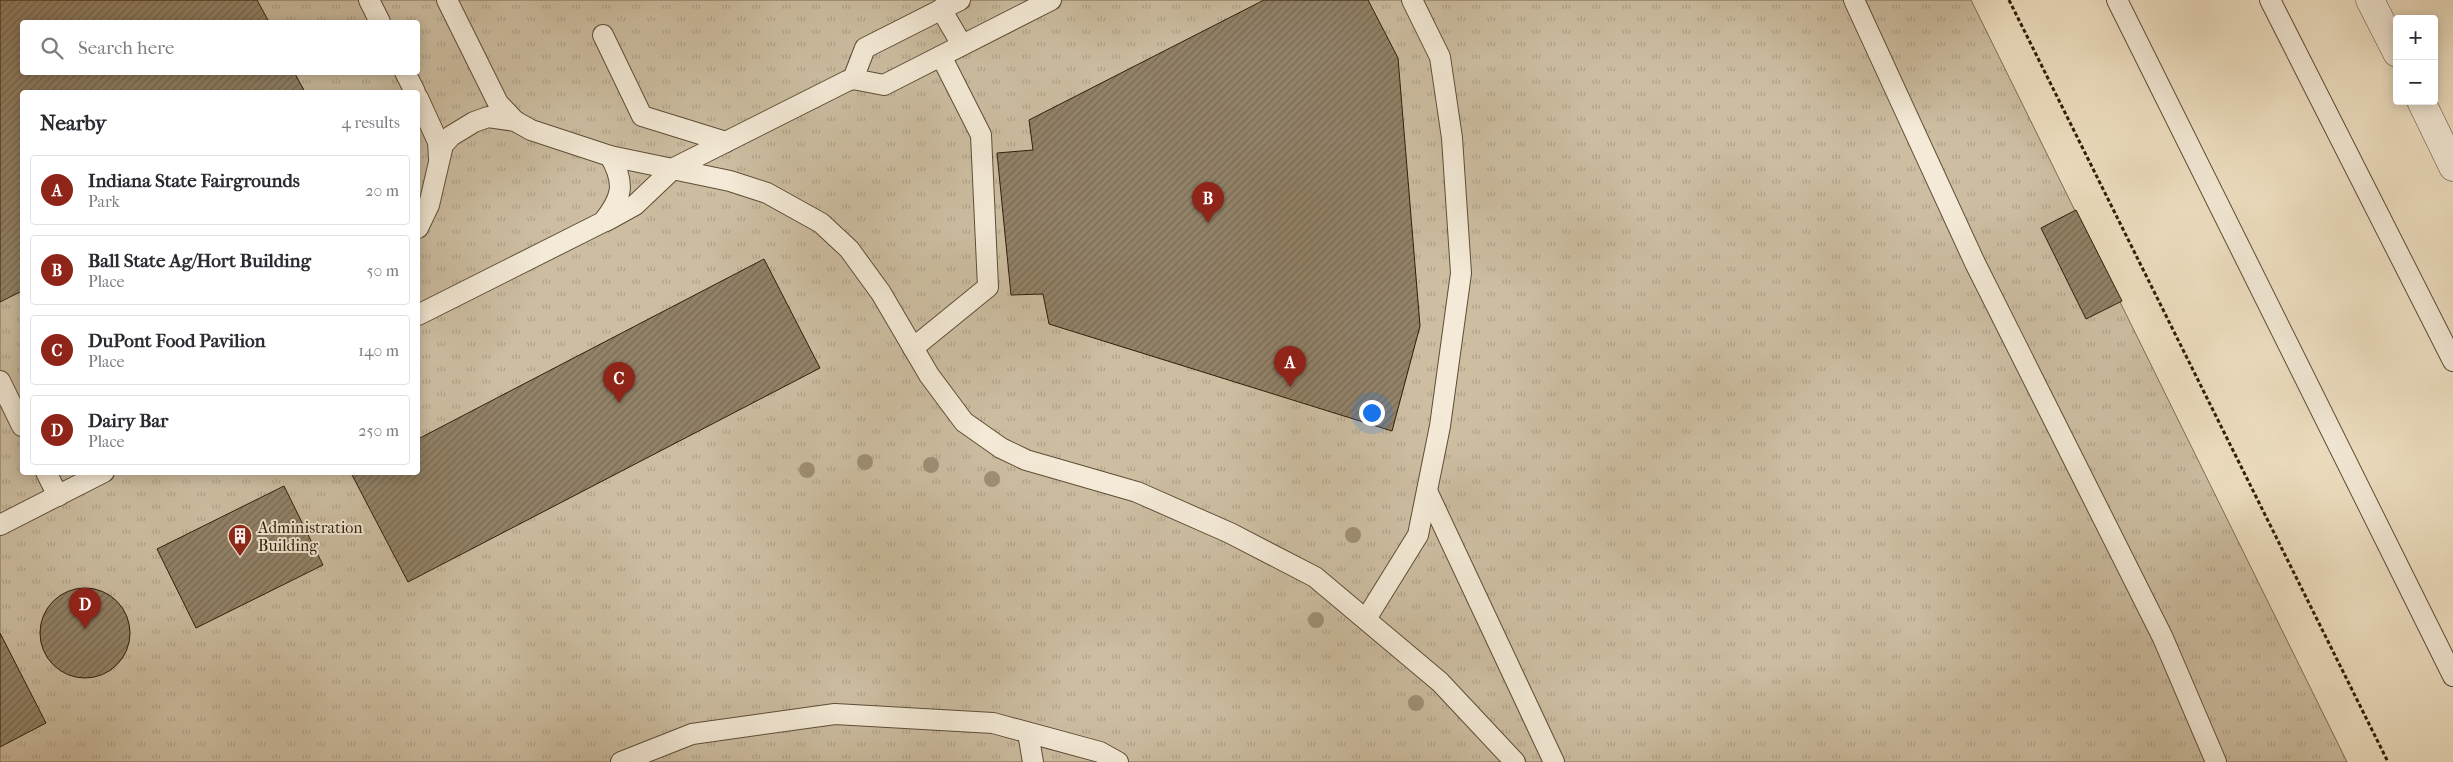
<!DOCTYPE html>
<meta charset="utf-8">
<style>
body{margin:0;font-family:"IM FELL French Canon",serif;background:#f2f2f3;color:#2b2b33}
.controls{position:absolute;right:15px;top:15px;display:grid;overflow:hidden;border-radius:5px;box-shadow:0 2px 12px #0003}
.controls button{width:45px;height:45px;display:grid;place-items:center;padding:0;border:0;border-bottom:1px solid #e1e1e2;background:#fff;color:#2b2b33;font:25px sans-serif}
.you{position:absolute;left:1371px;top:412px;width:18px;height:18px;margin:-12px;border:4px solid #fff;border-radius:50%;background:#1a73e8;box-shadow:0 0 0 8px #1a73e833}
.badge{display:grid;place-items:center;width:32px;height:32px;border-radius:50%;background:#8f2418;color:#fff;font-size:16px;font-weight:700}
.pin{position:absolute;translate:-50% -41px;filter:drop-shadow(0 1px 2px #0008)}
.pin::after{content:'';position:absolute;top:26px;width:18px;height:15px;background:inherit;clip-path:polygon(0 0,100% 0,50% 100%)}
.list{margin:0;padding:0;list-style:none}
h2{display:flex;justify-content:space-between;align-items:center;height:65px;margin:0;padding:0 20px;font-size:21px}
h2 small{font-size:16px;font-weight:400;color:#7c7c81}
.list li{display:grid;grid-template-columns:32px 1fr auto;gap:15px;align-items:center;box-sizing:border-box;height:70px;margin:0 10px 10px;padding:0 10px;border:1px solid #e1e1e2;border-radius:5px}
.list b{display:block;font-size:19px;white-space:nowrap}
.list p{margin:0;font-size:16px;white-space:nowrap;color:#7c7c81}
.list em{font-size:16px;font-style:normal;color:#7c7c81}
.icon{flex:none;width:28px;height:28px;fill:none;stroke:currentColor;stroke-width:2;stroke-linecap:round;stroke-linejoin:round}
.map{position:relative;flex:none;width:2453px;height:762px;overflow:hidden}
.search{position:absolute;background:#fff;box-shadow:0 2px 12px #0003;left:20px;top:20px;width:400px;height:55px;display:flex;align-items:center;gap:12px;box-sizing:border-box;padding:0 18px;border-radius:5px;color:#7c7c81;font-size:19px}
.panel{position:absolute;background:#fff;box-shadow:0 2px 12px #0003;left:20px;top:90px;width:400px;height:385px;border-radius:5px}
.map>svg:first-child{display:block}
</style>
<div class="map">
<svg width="2453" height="762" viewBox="0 0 2453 762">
<defs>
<pattern id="park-tufts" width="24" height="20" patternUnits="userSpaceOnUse" patternTransform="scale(1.25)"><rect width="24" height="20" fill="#cdbea2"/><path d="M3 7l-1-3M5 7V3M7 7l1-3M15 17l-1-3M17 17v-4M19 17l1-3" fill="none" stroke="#b0a38a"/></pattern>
<pattern id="building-hatch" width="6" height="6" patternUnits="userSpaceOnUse" patternTransform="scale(1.25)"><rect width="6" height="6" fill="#928268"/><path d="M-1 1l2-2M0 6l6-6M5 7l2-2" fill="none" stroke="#786a54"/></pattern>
</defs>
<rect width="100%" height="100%" fill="#eedfc1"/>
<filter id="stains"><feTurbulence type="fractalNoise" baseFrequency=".004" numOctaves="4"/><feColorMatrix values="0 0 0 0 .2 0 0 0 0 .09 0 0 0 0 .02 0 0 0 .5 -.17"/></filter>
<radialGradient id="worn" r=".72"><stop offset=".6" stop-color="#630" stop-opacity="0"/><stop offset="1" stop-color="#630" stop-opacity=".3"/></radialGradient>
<path fill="url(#park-tufts)" stroke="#7e6e55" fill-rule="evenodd" d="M0,0H1971L2347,762H0ZM22,22H418V72H22ZM22,92H418V472H22Z"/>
<g fill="url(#building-hatch)" stroke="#2e1d08">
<path d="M0,0H257L269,22H22V72H294L305,92H22V291L0,302Z"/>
<path d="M1264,0H1368L1398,58L1420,326L1392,431L1049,324L1043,294L1011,295L997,153L1033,150L1029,120Z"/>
<path d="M2076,210L2122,301L2086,319L2041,228Z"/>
<path d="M764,259L820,368L408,582L351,473L418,472V439Z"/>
<path d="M284,486L323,565L196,628L157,549Z"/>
<circle cx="85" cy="633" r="45"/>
<path d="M0,633L46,723L0,747Z"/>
</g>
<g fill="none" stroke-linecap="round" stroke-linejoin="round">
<defs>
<g id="service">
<path d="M369,0L380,22"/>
<path d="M447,0L498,103L515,121"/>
<path d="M1854,0L1975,263L2163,638L2216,762"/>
<path d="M2117,0L2453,676"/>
<path d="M2270,0L2453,361"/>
<path d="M941,9L962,45"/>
<path d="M603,35L642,116L726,142"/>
<path d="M405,72L415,92"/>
<path d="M853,79L865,48L960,0"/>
<path d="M418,98L438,142L439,159"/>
<path d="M610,156L730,181L767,193L821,223L849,249L881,293L929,375L964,422L1001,448L1026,460L1137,492L1230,533L1315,577L1440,682L1515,762"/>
<path d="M606,221L635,205L674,168L847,81L853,79L884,85L1051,0"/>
<path d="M418,228L429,205L443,145L451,136L474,122L488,117L515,121L531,130L610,156C626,184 622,198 603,222L418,315"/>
<path d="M913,348L988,287L981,135L941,56"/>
<path d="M0,381L22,426"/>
<path d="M46,472L58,496"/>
<path d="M1427,491L1554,762"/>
<path d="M0,525L104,472"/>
<path d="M1366,619L1418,535L1440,426L1461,273L1452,138L1440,57L1412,0"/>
<path d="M1028,733L1033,762"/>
<path d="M621,762L692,734L835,714L993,723L1100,752L1118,762"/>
</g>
<g id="minor">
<path d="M2370,0L2397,53"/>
<path d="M2421,101L2453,167"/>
</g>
</defs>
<use href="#service" stroke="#5e4e36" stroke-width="22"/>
<use href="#minor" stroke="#5e4e36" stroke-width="29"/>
<path stroke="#2e1d08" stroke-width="3" stroke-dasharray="4 2.5" stroke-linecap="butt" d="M2009,0L2388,762"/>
<use href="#service" stroke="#f4ead7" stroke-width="20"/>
<use href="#minor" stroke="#f4ead7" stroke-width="28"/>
</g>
<g fill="#9f8f75">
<circle cx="865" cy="462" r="8"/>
<circle cx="931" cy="465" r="8"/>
<circle cx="807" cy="470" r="8"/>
<circle cx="992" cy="479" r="8"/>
<circle cx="1353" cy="535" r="8"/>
<circle cx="1316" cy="620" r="8"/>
<circle cx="1416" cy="703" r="8"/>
</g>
<defs>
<symbol id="building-pin" viewBox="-11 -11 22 30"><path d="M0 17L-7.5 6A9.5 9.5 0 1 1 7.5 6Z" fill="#8f2418" stroke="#f4ead7"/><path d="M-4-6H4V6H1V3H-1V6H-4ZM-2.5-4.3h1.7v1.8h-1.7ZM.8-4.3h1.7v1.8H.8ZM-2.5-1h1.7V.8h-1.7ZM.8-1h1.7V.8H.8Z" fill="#fff"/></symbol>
</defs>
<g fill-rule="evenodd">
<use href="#building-pin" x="226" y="522" width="28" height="38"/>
</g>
<g text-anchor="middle" stroke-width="4" stroke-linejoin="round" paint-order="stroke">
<g font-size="16" fill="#2e1d08" stroke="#f4ead7" text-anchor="start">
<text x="258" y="533">Administration<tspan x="258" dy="18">Building</tspan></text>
</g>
</g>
<rect width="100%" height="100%" filter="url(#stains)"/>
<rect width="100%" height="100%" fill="url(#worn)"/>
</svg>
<div class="controls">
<button>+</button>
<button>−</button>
</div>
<div class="you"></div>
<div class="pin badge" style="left:1290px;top:387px">A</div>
<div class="pin badge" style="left:1208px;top:223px">B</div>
<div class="pin badge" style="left:619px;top:403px">C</div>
<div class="pin badge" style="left:85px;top:629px">D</div>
<div class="search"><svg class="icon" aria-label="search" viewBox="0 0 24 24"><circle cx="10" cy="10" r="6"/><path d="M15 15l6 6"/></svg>Search here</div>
<section class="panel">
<h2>Nearby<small>4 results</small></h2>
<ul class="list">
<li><span class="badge">A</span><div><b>Indiana State Fairgrounds</b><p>Park</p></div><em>20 m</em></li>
<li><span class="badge">B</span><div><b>Ball State Ag/Hort Building</b><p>Place</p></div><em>50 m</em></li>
<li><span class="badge">C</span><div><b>DuPont Food Pavilion</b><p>Place</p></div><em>140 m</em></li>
<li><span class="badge">D</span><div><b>Dairy Bar</b><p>Place</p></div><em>250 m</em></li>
</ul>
</section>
</div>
